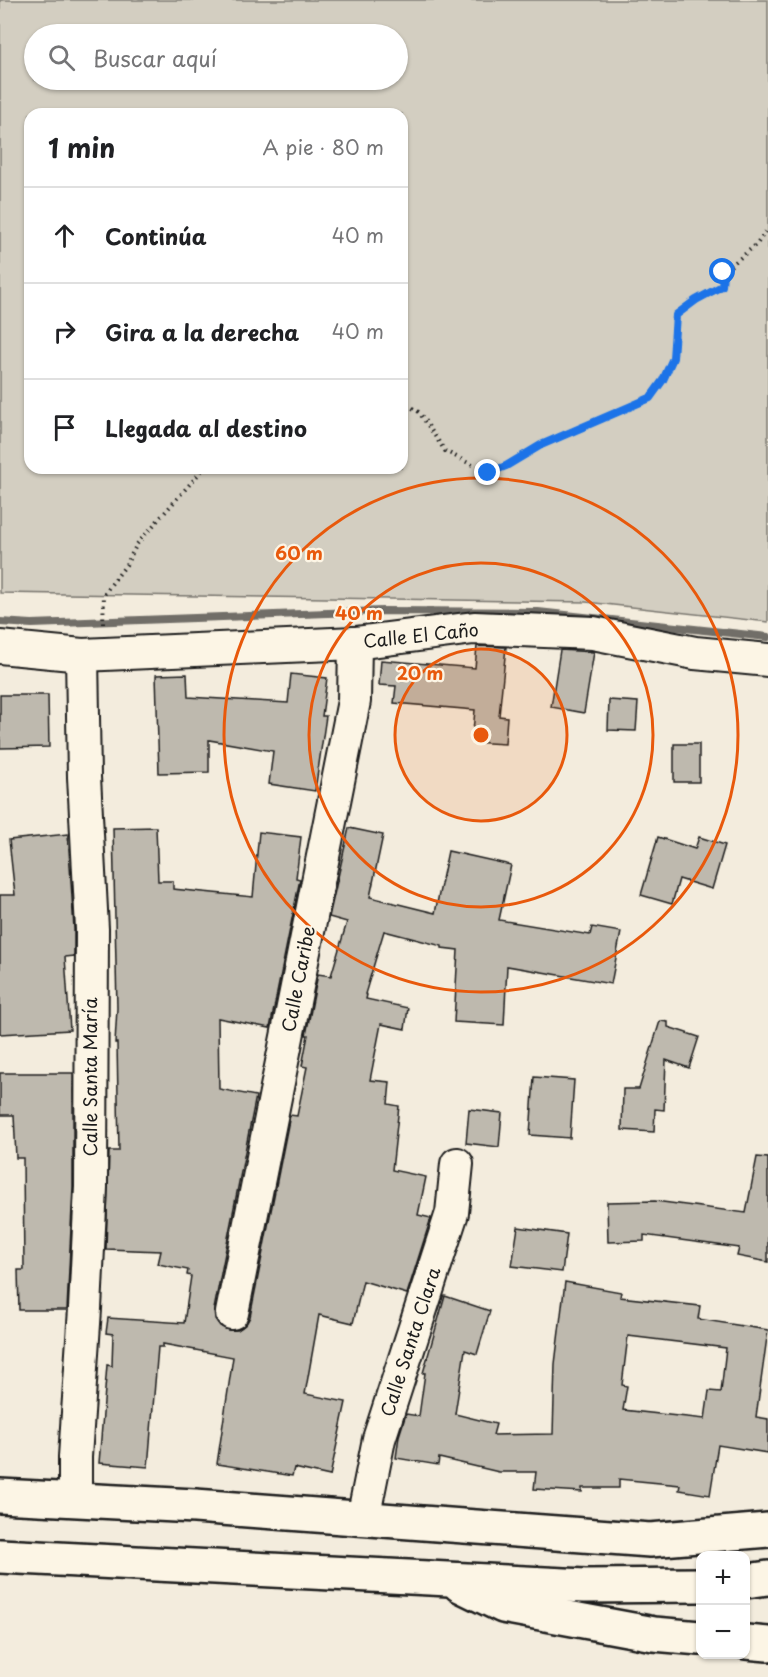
<!DOCTYPE html>
<html lang="es">
<meta charset="utf-8">
<style>
body{margin:0;font-family:"Playpen Sans",sans-serif;background:#f2f2f2;color:#202124}
.controls{position:absolute;right:18px;bottom:18px;display:grid;overflow:hidden;border-radius:12px;box-shadow:0 2px 4px #0004}
.controls button{width:54px;height:54px;display:grid;place-items:center;padding:0;border:0;border-bottom:2px solid #e0e0e0;background:#fff;color:#202124;font:30px sans-serif}
.stop{position:absolute;width:18px;height:18px;margin:-14px;border:4px solid #1a73e8;border-radius:50%;background:#fff}
.stop.end{background:#1a73e8;border-color:#fff;box-shadow:0 2px 6px #0008}
.list{margin:0;padding:0;list-style:none}
h2{display:flex;justify-content:space-between;align-items:center;height:78px;margin:0;padding:0 24px;font-size:26px}
h2 small{font-size:20px;font-weight:400;color:#757577}
.list li{display:grid;grid-template-columns:39px 1fr auto;gap:18px;align-items:center;box-sizing:border-box;height:96px;padding:0 24px;border-top:2px solid #e0e0e0}
.list b{display:block;font-size:22px;white-space:nowrap}
.list em{font-size:20px;font-style:normal;color:#757577}
.icon{flex:none;width:33px;height:33px;fill:none;stroke:currentColor;stroke-width:2;stroke-linecap:round;stroke-linejoin:round}
.map{position:relative;flex:none;width:768px;height:1677px;overflow:hidden}
.search{position:absolute;background:#fff;box-shadow:0 2px 4px #0004;left:24px;top:24px;width:384px;height:66px;display:flex;align-items:center;gap:15px;box-sizing:border-box;padding:0 21px;border-radius:33px;color:#757577;font-size:22px}
.panel{position:absolute;background:#fff;box-shadow:0 2px 4px #0004;left:24px;top:108px;width:384px;height:366px;border-radius:18px}
.map>svg:first-child{display:block}
</style>
<div class="map">
<svg width="768" height="1677" viewBox="0 0 768 1677">
<rect width="100%" height="100%" fill="#f3ecdd"/>
<filter id="ink" filterUnits="userSpaceOnUse"><feTurbulence type="fractalNoise" baseFrequency=".0167" numOctaves="2"/><feDisplacementMap in="SourceGraphic" scale="12" xChannelSelector="R" yChannelSelector="G"/><feConvolveMatrix kernelMatrix="1 2 1 2 8 2 1 2 1" color-interpolation-filters="sRGB"/></filter>
<g filter="url(#ink)">
<path fill="#d3cec1" stroke="#78756e" stroke-width="1.5" fill-rule="evenodd" d="M0,0H768V622L586,602L0,593ZM398,34V80H34V34ZM30,114H402V468H30Z"/>
<g fill="none" stroke-linecap="round" stroke-linejoin="round">
<path stroke="#716e68" stroke-width="8" d="M0,622L32,624L382,611L538,612L768,637"/>
</g>
<g fill="#beb9ae" stroke="#1c1c1c" stroke-width="1.5" fill-rule="evenodd">
<path d="M477,646L506,647L499,716L507,717L505,744L472,742L475,710L394,703L396,686L379,685L381,660L475,668Z"/>
<path d="M560,650L594,652L584,713L551,707Z"/>
<path d="M187,674L188,697L288,703L291,674L327,678L322,716H326L315,791L269,784L273,751L209,740V772L159,773L156,675Z"/>
<path d="M0,695H48L49,747L0,748Z"/>
<path d="M609,700L638,702L636,731L608,730Z"/>
<rect x="674" y="744" width="25" height="38"/>
<path d="M156,827L158,881H173V889L253,897L259,832L301,837L296,878L300,879L270,1028L218,1018L219,1089L256,1096L214,1309L215,1319L220,1326L228,1330H238L246,1324L250,1317L290,1115L297,1116L307,1067L302,1066L308,1035H306L318,974L331,976L347,922L329,917L349,828L383,835L370,897L435,913L448,851L511,865L499,920L590,935L592,927L621,932L611,984L507,966L504,1025L454,1022L458,950L442,948V946L384,931L365,994L367,995L366,999L408,1008L405,1029L381,1024L370,1080L390,1082L388,1104L399,1106L392,1170L426,1177L418,1215L431,1218L407,1294L363,1281L353,1323L319,1315L305,1394L346,1402L330,1476L294,1468L292,1476L217,1464L233,1357L163,1344V1347H158L148,1467L99,1463L107,1365L112,1366L113,1334L106,1333L108,1318L184,1323L191,1276L187,1275L188,1270L158,1264L161,1251L106,1249L109,1151H119L117,1043H115L117,1008L113,828Z"/>
<path d="M68,834L74,929V956L65,957L70,1030L0,1034V895H15L9,840Z"/>
<path d="M658,837L695,849L699,837L725,845L712,889L679,879L672,904L641,895Z"/>
<path d="M660,1021L668,1022V1027L699,1037L689,1068L666,1060L664,1110L655,1109L654,1132L622,1130L623,1089H639Z"/>
<path d="M0,1073H73V1187L67,1310H19L18,1270H24L23,1158H16L14,1115H0Z"/>
<path d="M534,1077L574,1080L570,1138L530,1135Z"/>
<path d="M469,1109L502,1113L499,1147L466,1143Z"/>
<path d="M757,1157L768,1158V1262L737,1256L739,1248L644,1235V1241L608,1242L607,1202L655,1201L746,1213Z"/>
<path d="M518,1227L567,1234L562,1272L512,1266Z"/>
<path d="M565,1282L621,1292L620,1297L700,1306L698,1319L768,1330L756,1417L768,1419V1453L718,1445L710,1495L679,1490L680,1485L619,1479V1488H582V1492L534,1489L536,1472H499L439,1458L438,1465L396,1458L399,1436L406,1414L419,1416L425,1373H423L445,1296L490,1311L477,1354L465,1350L455,1414L496,1424L493,1435L553,1434L555,1364ZM628,1336L726,1348L721,1392L709,1391L705,1419L623,1410L627,1386L622,1385Z"/>
</g>
<g fill="none" stroke-linecap="round" stroke-linejoin="round">
<defs>
<g id="street">
<path d="M0,647L82,655L355,643L474,628L593,633L695,653L768,660"/>
<path d="M232,1313L354,701L355,643"/>
<path d="M75,1499V1457L85,1309L91,1187L92,929L84,777L82,655"/>
<path d="M363,1519L379,1439L452,1213L457,1164"/>
</g>
<g id="primary">
<path d="M0,1496L195,1506L650,1540L768,1530"/>
<path d="M0,1556L585,1586L700,1585"/>
<path d="M746,1581L768,1578"/>
<path d="M460,1585L503,1606L654,1634L700,1638"/>
<path d="M746,1642L768,1644"/>
</g>
</defs>
<use href="#street" stroke="#1c1c1c" stroke-width="36"/>
<use href="#primary" stroke="#1c1c1c" stroke-width="38"/>
<g stroke="#1c1c1c" stroke-width="4" stroke-dasharray="1.5 4.5" stroke-linecap="butt">
<path d="M402,402L419,412L445,451L488,473L506,466L541,445L650,398L663,380L673,358L676,315L696,300L722,287L723,272L757,244L768,228"/>
<path d="M103,624L104,595L109,587L126,565L137,544L204,468"/>
</g>
<use href="#street" stroke="#fcf5e5" stroke-width="32"/>
<use href="#primary" stroke="#fcf5e5" stroke-width="33"/>
</g>
</g>
<g fill="none" stroke-linecap="round" stroke-linejoin="round" filter="url(#ink)">
<path stroke="#1a73e8" stroke-width="8" d="M488,473L506,466L541,445L650,398L663,380L673,358L676,315L696,300L722,286L723,272"/>
</g>
<circle cx="481" cy="735" r="86" fill="#e8590c" fill-opacity=".12"/>
<g fill="none" stroke="#e8590c" stroke-width="3">
<circle cx="481" cy="735" r="86"/>
<circle cx="481" cy="735" r="172"/>
<circle cx="481" cy="735" r="257"/>
</g>
<g text-anchor="middle" stroke-width="4.5" stroke-linejoin="round" paint-order="stroke">
<g font-size="18" fill="#1c1c1c" stroke="#fcf5e5">
<text transform="translate(421 636) rotate(-6)" y="6">Calle El Caño</text>
<text transform="translate(299 979) rotate(-79)" y="6">Calle Caribe</text>
<text transform="translate(91 1077) rotate(-90)" y="6">Calle Santa María</text>
<text transform="translate(411 1342) rotate(-72)" y="6">Calle Santa Clara</text>
</g>
</g>
<circle cx="481" cy="735" r="9" fill="#e8590c" stroke="#fcf5e5" stroke-width="3"/>
<g font-size="18" text-anchor="middle" font-weight="bold" fill="#e8590c" stroke="#fcf5e5" stroke-width="4.5" stroke-linejoin="round" paint-order="stroke">
<text x="299" y="560">60 m</text>
<text x="359" y="620">40 m</text>
<text x="420" y="680">20 m</text>
</g>
</svg>
<div class="controls">
<button>+</button>
<button>−</button>
</div>
<div class="stop" style="left:723px;top:272px"></div>
<div class="stop end" style="left:488px;top:473px"></div>
<div class="search"><svg class="icon" aria-label="search" viewBox="0 0 24 24"><circle cx="10" cy="10" r="6"/><path d="M15 15l6 6"/></svg>Buscar aquí</div>
<section class="panel">
<h2>1 min<small>A pie · 80 m</small></h2>
<ul class="list">
<li><svg class="icon" aria-label="ahead" viewBox="0 0 24 24"><path d="M12 20V5M6 11l6-6 6 6"/></svg><div><b>Continúa</b></div><em>40 m</em></li>
<li><svg class="icon" aria-label="right" viewBox="0 0 24 24"><path d="M7 20v-9h11M14 6l5 5-5 5"/></svg><div><b>Gira a la derecha</b></div><em>40 m</em></li>
<li><svg class="icon" aria-label="arrive" viewBox="0 0 24 24"><path d="M6 21V4h12l-3 4 3 4H6"/></svg><div><b>Llegada al destino</b></div></li>
</ul>
</section>
</div>
